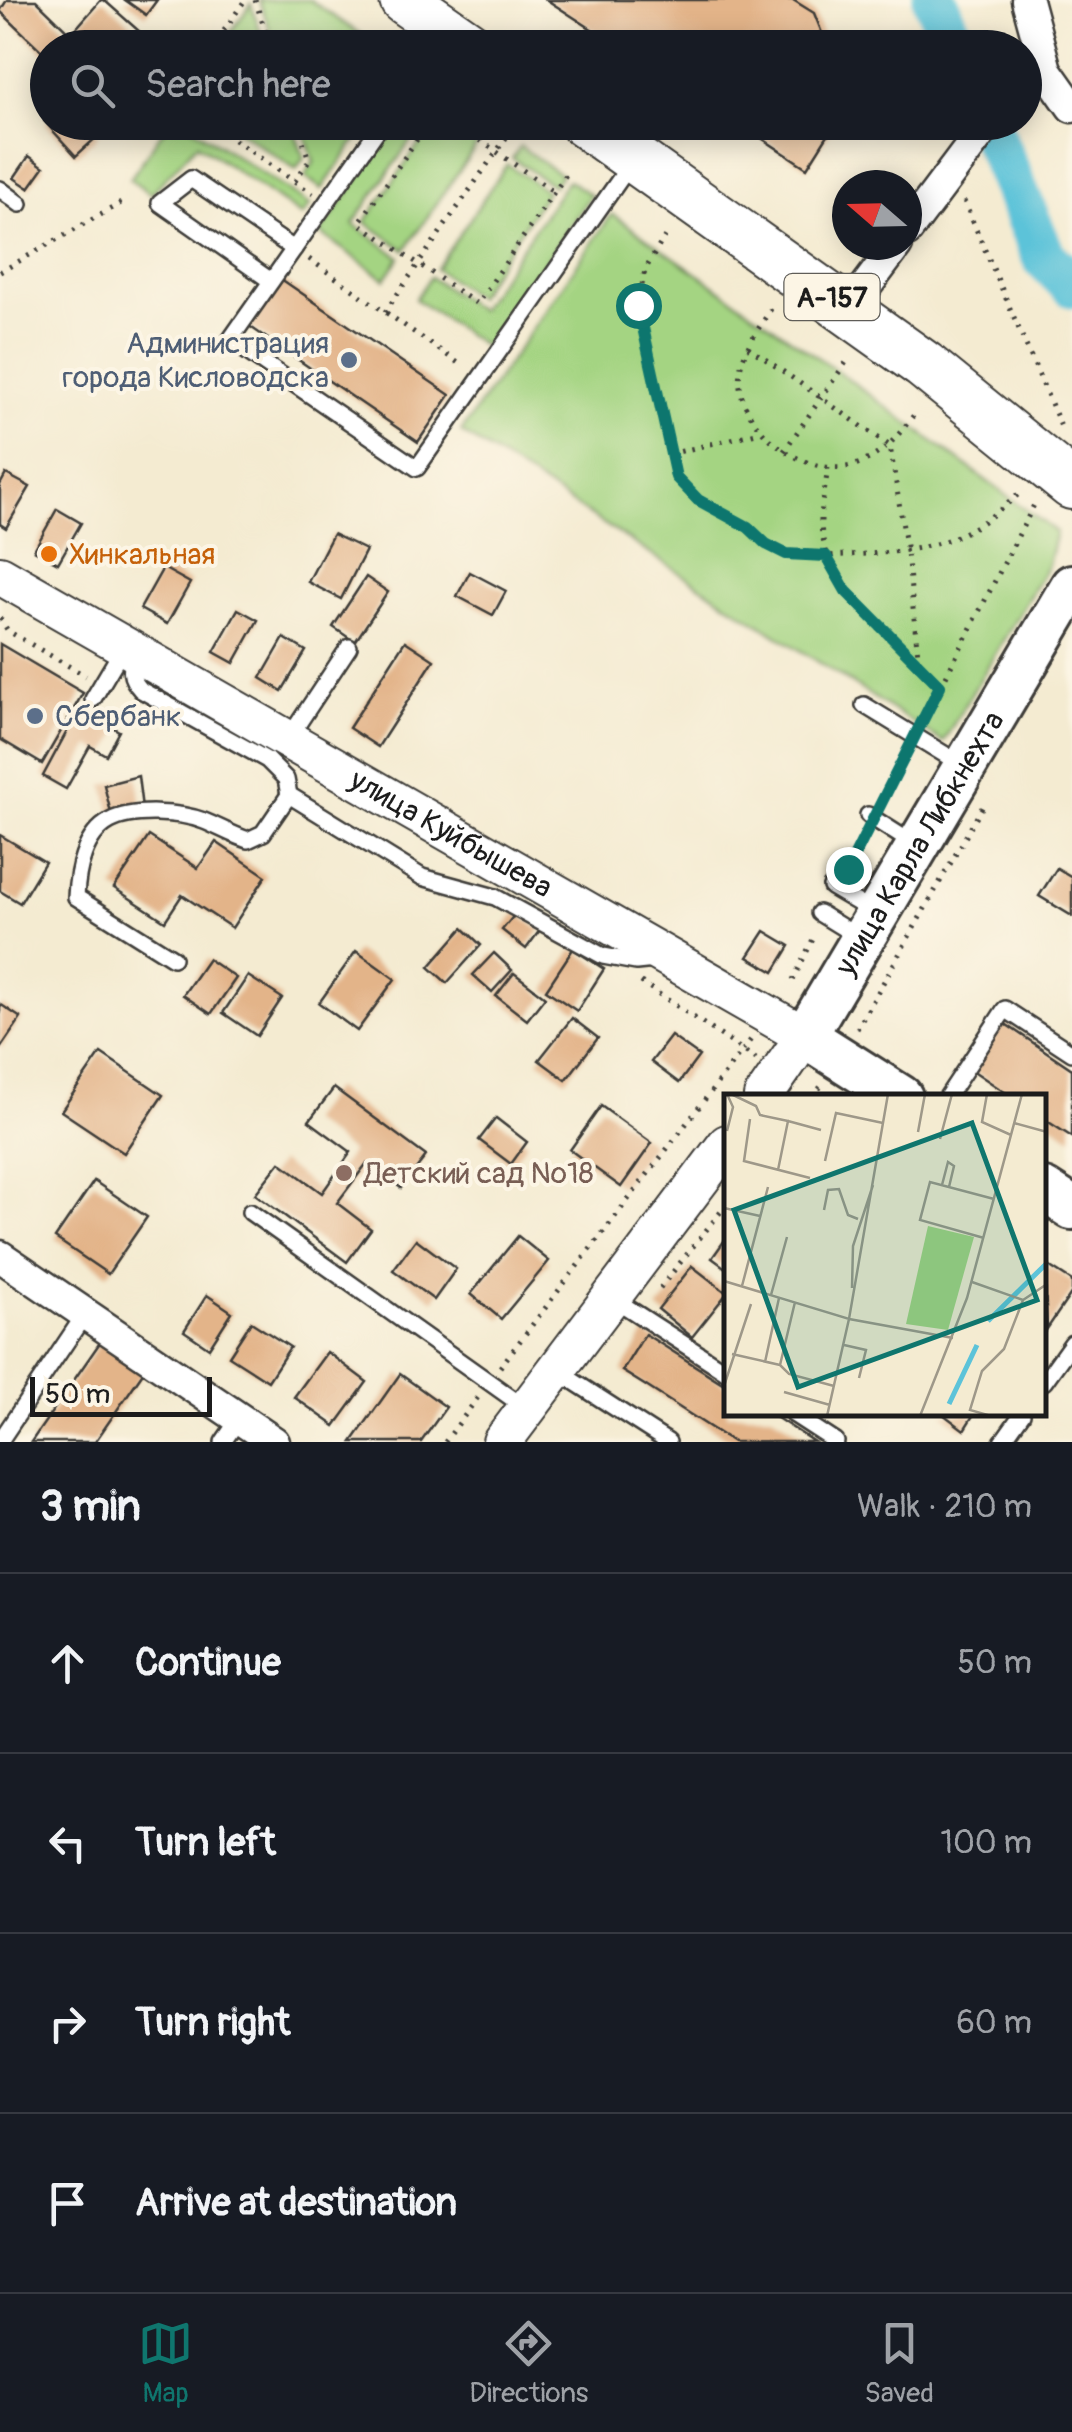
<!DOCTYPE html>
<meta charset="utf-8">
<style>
body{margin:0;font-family:Pangolin,sans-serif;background:#20242c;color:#f1f3f6}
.compass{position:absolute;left:832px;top:170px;width:90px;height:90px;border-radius:50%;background:#171b24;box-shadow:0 5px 25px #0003;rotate:290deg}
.scale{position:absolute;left:30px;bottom:25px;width:182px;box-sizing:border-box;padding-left:10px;border:5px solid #1c1c1c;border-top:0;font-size:28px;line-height:35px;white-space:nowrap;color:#1c1c1c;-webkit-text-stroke:8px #fcf5e5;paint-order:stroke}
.stop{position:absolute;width:30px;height:30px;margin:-22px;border:8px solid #0f766e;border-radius:50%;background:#fff}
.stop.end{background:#0f766e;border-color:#fff;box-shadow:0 2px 10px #0008}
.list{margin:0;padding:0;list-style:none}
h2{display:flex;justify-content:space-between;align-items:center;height:130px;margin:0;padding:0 40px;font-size:42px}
h2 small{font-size:32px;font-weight:400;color:#9ea1a6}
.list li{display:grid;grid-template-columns:65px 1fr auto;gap:30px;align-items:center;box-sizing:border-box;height:180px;padding:0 40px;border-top:2px solid #363941}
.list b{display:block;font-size:38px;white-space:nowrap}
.list em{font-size:32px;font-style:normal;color:#9ea1a6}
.icon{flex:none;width:55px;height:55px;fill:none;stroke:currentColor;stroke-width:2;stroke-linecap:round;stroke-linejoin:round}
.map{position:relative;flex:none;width:1072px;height:1442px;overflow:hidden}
.search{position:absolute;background:#171b24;box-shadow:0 5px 25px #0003;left:30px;right:30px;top:30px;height:110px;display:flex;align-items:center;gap:25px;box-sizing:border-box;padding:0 35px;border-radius:55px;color:#9ea1a6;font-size:38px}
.sheet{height:850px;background:#171b24}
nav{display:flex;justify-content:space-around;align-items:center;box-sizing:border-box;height:140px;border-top:2px solid #363941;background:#171b24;font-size:28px;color:#9ea1a6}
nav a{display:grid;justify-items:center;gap:5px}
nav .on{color:#0f766e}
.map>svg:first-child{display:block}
</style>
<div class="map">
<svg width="1072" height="1442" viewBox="0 0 1072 1442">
<rect width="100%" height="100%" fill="#fcf5e5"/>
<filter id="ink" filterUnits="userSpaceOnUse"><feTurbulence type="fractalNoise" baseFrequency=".01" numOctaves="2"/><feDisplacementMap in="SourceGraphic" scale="20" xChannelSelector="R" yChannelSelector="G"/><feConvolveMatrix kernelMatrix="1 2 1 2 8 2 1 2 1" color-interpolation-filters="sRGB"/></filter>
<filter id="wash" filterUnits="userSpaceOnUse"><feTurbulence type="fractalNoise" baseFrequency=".0048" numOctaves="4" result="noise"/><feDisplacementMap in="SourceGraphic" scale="40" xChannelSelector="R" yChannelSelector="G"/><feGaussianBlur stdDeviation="2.25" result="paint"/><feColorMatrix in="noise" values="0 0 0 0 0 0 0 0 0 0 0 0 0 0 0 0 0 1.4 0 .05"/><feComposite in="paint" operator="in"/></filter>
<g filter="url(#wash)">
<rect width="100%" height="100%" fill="#f4ebd1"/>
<g fill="#a4d482" stroke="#60784f" stroke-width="2.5">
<path d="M259,0H310L379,47H276Z"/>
<path d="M251,4L266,47H220Z"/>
<path d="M241,122L292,123L304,158L296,170L236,129Z"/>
<path d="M168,123H186L310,205L302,216L197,144L151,194L130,179Z"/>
<path d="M301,123H368L322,189L305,177L314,162Z"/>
<path d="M397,123H423L353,224L400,257L385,279L320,233Z"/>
<path d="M434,123H448L478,143L405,250L365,222Z"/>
<path d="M520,146L561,175L553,186L512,158Z"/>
<path d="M507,164L547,191L476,297L436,269Z"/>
<path d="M568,180L591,195L487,348L415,299L430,277L479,310Z"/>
<path d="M612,214L847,378L1056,532L1048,565L943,742L461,432Z"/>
</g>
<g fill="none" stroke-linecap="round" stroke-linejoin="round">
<g stroke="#5cc3d9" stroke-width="45">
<path d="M935,0L955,48"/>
<path d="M987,122L1044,257L1072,285"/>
</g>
</g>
<g id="blocks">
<g fill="#e3b489">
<path d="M7,0H36L85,48H48V57L0,11Z"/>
<path d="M101,0H104L158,48H91L73,32Z"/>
<path d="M125,0H157L146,15Z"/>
<path d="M547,0H793L814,13L828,48H621Z"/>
<path d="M45,122H87L99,135L76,156Z"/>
<path d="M737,122H836L807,168Z"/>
<path d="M29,156L44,167L29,188L14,178Z"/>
<path d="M281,279L450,395L418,442L249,326Z"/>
<path d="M6,474L30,487L6,528L0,524V485Z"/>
<path d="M57,509L81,523L58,563L34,550Z"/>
<path d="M333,534L366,550L341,599L308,582Z"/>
<path d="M163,568L190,583L167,624L140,609Z"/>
<path d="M470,572L506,591L493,615L457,596Z"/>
<path d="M366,577L388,592L355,642L333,627Z"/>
<path d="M238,609L258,620L234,663L214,652Z"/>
<path d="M284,638L306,651L282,691L261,678Z"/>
<path d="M405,641L434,660L378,747L349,728Z"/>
<path d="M0,644L83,693L42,764L0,739Z"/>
<path d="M79,709L119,731L106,755L90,746L66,789L43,776Z"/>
<path d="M138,776L142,808L111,813L104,785Z"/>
<path d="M0,835L45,862L20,903L0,891Z"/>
<path d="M149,836L198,868L216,842L266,876L232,928L182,895L165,921L114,888Z"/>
<path d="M1057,868L1072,877V916L1039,896Z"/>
<path d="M516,913L540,930L526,949L502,930Z"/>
<path d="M463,928L481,945L447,983L429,967Z"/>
<path d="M765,931L790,946L774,972L748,957Z"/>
<path d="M573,949L604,969L577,1011L546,990Z"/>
<path d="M356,951L395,979L357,1031L319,1003Z"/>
<path d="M494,953L512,970L492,992L473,975Z"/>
<path d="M208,959L236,978L211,1014L183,995Z"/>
<path d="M514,973L545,997L527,1020L496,996Z"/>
<path d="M248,976L282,998L257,1036L223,1013Z"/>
<path d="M0,1004L21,1018L0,1049Z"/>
<path d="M572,1018L598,1038L566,1080L539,1060Z"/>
<path d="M1004,1023L1072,1069V1137L1044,1119V1097H1012L972,1070Z"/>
<path d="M671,1036L699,1056L679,1083L651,1062Z"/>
<path d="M101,1053L163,1095L124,1153L61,1111Z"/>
<path d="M334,1088L426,1156L401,1188L367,1163L337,1203L371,1229L347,1262L255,1194L280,1162L322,1193L351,1152L309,1121Z"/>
<path d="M601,1106L652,1143L621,1187L570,1150Z"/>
<path d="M496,1118L527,1142L511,1164L479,1140Z"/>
<path d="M94,1181L147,1217L108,1274L55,1238Z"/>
<path d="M518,1236L549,1261L501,1319L471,1294Z"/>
<path d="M727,1237V1269L712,1258Z"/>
<path d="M416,1239L456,1269L434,1300L393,1270Z"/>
<path d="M1044,1263L1072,1281V1292L1047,1329Z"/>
<path d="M692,1266L727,1293L692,1337L658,1309Z"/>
<path d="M207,1295L232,1312L209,1348L184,1331Z"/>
<path d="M251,1322L290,1347L268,1381L229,1356Z"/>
<path d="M645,1334L727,1386V1414H771L814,1442H733L646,1386L622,1371Z"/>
<path d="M101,1341L144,1371L95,1442H31Z"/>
<path d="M327,1352L367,1382L335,1426L294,1397Z"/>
<path d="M400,1374L446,1407L421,1442H352Z"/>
<path d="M943,1414H974L964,1430Z"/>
</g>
</g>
</g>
<g filter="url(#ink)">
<use href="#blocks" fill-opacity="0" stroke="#3c3b37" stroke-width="2.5"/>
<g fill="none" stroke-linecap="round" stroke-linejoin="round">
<defs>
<g id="service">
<path d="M383,122L230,340L417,468L632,162"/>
<path d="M0,189L20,204"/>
<path d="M271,281L160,203L191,179L294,249"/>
<path d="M137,653C129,669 129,677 141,690L267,760L286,779L289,795L422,877L495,897L603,956L636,962L655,960"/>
<path d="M93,699L125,645"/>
<path d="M864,705L962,765"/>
<path d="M288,739L349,647"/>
<path d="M868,815L915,845"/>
<path d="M831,887L875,913"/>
<path d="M819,913L858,937"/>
<path d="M173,958L76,897C77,871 84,835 110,821C132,809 181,812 204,821C219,827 232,835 248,840L263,833L289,795"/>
<path d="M947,1097L1005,1009L1072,1053"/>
<path d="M250,1212L527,1409"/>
<path d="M611,1297L727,1372"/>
<path d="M556,1370L668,1442"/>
<path d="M1044,1382L1072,1343"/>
<path d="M793,1414L836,1442"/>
<path d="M0,1441L85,1314"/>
<path d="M223,1442L239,1419"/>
<path d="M1002,1442L1022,1414"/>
</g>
<g id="minor">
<path d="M1027,0L1046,70L1072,107"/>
<path d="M907,231L989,122"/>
<path d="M849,309L897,245"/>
<path d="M0,1256L274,1442"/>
</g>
<g id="tertiary">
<path id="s1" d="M0,575L805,1036L763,1097"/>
<path d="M502,1442L727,1144"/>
</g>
<g id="secondary">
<path id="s2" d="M901,1097L805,1036L1072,586"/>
<path d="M1044,1190L1072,1208"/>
</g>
<g id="primary">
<path d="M404,0L473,48"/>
<path d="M583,122L924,365L1072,485"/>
</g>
</defs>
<use href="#service" stroke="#3c3b37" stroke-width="20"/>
<use href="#minor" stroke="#3c3b37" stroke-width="35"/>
<use href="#tertiary" stroke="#3c3b37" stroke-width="42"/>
<use href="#secondary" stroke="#3c3b37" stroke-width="48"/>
<use href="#primary" stroke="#3c3b37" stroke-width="52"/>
<g stroke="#3c3b37" stroke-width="5" stroke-dasharray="2.5 8" stroke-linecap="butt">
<path d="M255,0L271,48"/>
<path d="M212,48L245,0"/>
<path d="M391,48L392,46"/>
<path d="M208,122L313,194"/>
<path d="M429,122L359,223L477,304L570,169"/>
<path d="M454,122L554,192"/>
<path d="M226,135L234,122"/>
<path d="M295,181L309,160L297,122"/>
<path d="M964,201L1062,429"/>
<path d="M665,236L645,270L638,305L669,455C682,497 698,495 732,517C749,528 763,545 783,552C800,558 825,556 844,555C923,552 961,546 1021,492"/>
<path d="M309,259L464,367"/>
<path d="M0,272L121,203"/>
<path d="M771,309C759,328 744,348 740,370C732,426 809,485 860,463C886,453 900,433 916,412"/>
<path d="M385,312L517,122"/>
<path d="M748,347L890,446L907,552L919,665"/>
<path d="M784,451L847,361"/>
<path d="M670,454L760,432"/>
<path d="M828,467C826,485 821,504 821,521C821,587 898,643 941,686"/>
<path d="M0,618L8,631L86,676"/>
<path d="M922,723L1035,503"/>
<path d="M882,803L908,750"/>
<path d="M845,874L865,835"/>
<path d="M793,980L816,933"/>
<path d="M641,982L756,1059"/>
<path d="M857,1029L984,804"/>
<path d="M812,1097L823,1084"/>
<path d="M660,1288L727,1204"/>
<path d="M500,1367L752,1038"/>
<path d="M445,1442L479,1396"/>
</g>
<use href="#service" stroke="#fff" stroke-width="15"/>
<use href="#minor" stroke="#fff" stroke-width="30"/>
<use href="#tertiary" stroke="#fff" stroke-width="38"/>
<use href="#secondary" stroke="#fff" stroke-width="42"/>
<use href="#primary" stroke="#fff" stroke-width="48"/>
</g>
</g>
<g fill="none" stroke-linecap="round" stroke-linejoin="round" filter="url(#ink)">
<path stroke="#0f766e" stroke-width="12" d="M638,305L676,477L698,500L748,527L766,544L786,554L826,556L846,591L940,686L848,869"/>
</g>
<g fill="#5c6f8a" stroke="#fcf5e5" stroke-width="4">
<circle cx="349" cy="360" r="10"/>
<circle cx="35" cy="716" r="10"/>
</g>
<circle fill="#e8710a" stroke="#fcf5e5" stroke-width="4" cx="49" cy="554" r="10"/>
<circle fill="#8d6e63" stroke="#fcf5e5" stroke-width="4" cx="344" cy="1173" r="10"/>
<g text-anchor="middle" stroke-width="8" stroke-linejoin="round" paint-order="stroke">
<rect fill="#fcf5e5" stroke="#5f5d58" stroke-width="2.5" x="784.5" y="274" width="95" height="46" rx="8"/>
<g font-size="28" font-weight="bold" fill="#1c1c1c">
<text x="832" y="307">А-157</text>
</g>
<g font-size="30" fill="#4e5e75" stroke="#fcf5e5" text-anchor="end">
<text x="329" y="353">Администрация<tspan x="329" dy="34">города Кисловодска</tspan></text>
<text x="55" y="726" text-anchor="start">Сбербанк</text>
</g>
<g font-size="30" fill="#c56008" stroke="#fcf5e5" text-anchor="start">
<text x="69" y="564">Хинкальная</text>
</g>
<g font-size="30" fill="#1c1c1c" stroke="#fcf5e5">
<text dy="10" stroke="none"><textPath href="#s1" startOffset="520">улица Куйбышева</textPath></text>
<text dy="10" stroke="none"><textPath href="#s2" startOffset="338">улица Карла Либкнехта</textPath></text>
</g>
<g font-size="30" fill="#785e54" stroke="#fcf5e5" text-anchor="start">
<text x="364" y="1183">Детский сад №18</text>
</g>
</g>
<g transform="translate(724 1094)">
<rect width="322" height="322" fill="#f4ebd1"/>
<path d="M204,132L250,143L224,236L182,230Z" fill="#a4d482"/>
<path fill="none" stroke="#5cc3d9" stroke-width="5" d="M264,227L323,169M225,310L253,251"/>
<path fill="none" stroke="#9e9889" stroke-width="2.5" d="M3,0L9,13L3,37M7,0L32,12L36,21L64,27L54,76M263,0L258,28L287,41M26,25L20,67L86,84M64,27L97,36M290,29L323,38M194,38L201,0M216,45L228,0M101,67L112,19L159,29M218,91L224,68L230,72L225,93M0,114L36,122M100,116L104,96L115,95L124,121L134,125M260,144L196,126L206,88L270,105M0,187L125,225L164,0M248,188L299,206M18,192L44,93M128,194L129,152L149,91M47,201L63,143M71,208L56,271L65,280L110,292M120,251L142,256L135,284M8,260L56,271M41,268L55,204M0,292L27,210M60,298L106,311M103,322L125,225L229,244M196,322L243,204L298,0M267,322L246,316L258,277L280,255L299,206L323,190"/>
<path fill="#0f766e" fill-opacity="0.15" stroke="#0f766e" stroke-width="5" d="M248,29L313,206L74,293L10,116Z"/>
<rect width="322" height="322" fill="none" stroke="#1c1c1c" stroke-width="5"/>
</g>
</svg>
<svg class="compass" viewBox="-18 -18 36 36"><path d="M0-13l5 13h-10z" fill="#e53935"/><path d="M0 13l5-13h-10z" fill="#9ea1a6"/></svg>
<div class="scale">50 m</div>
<div class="stop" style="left:638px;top:305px"></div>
<div class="stop end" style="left:848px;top:869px"></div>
<div class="search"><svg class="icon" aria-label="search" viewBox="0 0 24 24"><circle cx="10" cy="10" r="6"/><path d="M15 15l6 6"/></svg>Search here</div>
</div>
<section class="sheet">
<h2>3 min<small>Walk · 210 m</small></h2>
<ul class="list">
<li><svg class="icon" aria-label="ahead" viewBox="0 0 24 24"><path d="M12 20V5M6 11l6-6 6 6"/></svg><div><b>Continue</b></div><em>50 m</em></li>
<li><svg class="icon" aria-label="left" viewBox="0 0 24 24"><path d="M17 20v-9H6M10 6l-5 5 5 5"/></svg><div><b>Turn left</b></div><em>100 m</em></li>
<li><svg class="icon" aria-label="right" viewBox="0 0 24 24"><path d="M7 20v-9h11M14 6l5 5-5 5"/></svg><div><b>Turn right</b></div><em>60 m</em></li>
<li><svg class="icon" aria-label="arrive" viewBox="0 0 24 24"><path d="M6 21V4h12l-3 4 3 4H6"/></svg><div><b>Arrive at destination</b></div></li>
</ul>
</section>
<nav>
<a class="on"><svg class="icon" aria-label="map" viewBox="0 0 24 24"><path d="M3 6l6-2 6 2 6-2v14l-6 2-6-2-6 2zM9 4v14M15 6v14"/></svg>Map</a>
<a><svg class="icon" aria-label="directions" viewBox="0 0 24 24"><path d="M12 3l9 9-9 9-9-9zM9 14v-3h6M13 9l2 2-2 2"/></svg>Directions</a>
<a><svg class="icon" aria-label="saved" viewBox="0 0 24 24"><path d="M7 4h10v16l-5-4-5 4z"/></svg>Saved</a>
</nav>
